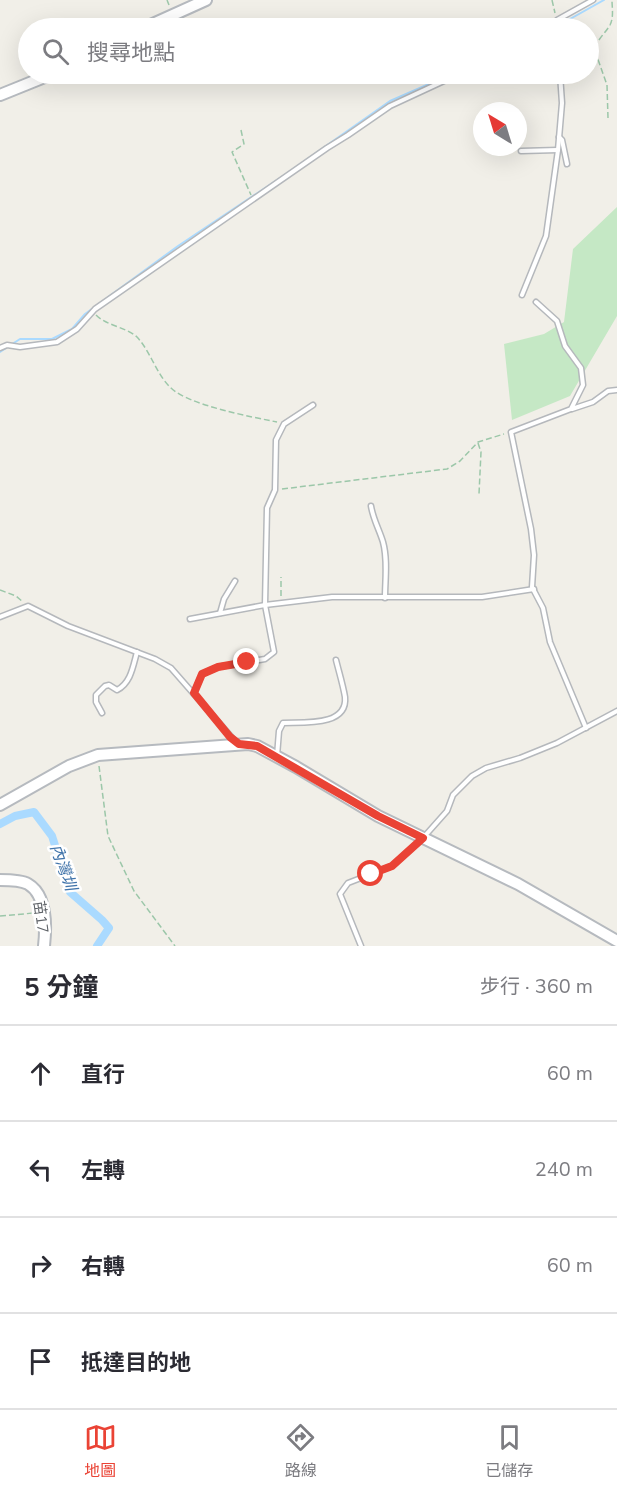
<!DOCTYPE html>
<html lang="zh-TW">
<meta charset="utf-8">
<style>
body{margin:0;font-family:"Nunito Sans","Noto Sans TC",sans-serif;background:#f7f7f7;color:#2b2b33}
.compass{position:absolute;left:473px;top:102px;width:54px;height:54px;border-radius:50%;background:#fff;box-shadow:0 6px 24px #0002;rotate:322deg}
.stop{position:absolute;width:18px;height:18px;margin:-14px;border:4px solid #ea4335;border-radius:50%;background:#fff}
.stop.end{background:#ea4335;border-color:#fff;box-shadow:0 2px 6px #0008}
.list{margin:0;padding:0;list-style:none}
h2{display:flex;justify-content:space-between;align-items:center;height:78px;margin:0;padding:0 24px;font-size:26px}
h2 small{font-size:20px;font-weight:400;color:#7c7c81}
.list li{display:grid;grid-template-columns:39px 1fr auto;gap:18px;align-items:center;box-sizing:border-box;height:96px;padding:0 24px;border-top:2px solid #e1e1e2}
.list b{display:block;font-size:22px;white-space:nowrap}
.list em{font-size:20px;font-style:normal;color:#7c7c81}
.icon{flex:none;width:33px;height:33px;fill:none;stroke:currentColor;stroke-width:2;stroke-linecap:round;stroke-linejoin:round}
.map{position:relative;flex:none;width:617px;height:946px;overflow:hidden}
.search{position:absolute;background:#fff;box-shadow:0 6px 24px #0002;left:18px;right:18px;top:18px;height:66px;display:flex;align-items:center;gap:15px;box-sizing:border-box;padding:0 21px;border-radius:33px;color:#7c7c81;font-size:22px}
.sheet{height:462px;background:#fff}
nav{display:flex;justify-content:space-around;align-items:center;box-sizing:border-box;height:84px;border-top:2px solid #e1e1e2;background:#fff;font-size:16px;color:#7c7c81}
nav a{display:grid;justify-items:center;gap:3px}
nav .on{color:#ea4335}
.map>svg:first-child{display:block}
</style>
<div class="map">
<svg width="617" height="946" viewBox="0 0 617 946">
<rect width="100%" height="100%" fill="#f1efe8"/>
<path fill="#c5e8c5" d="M617,207V316L570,396L512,420L504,344L544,334L564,322L573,249Z"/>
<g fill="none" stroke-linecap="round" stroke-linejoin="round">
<g stroke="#aadaff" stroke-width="2">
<path d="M554,28L604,0"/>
<path d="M0,352L20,339H52L72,329L85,314L178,246L286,174L390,101L452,74"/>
</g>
<path stroke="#aadaff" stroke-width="8" d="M0,824L15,816L34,812L52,836L70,892L102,920L109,928L97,946"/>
<defs>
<g id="lane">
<path d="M558,28L557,20L593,0"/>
<path d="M559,137L562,140L567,164"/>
<path d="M521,151L558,150"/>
<path d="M522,295L546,236L558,150L562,103L560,74"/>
<path d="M536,302L557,321L565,346L581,368L583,385L571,409L511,432L531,529L534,555L532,587L543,608L550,642L586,728"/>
<path d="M0,348L7,345L20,347L57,342L77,329L95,309L327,148L348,135L390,106L459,74"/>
<path d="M572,409L593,402L608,391L617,390"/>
<path d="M371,506C373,519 379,529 383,542C388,560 385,580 385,598"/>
<path d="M220,613L224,599L235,581"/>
<path d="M0,617L28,606L68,626L155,659L171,668L235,741"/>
<path d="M190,619L265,605L332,597H482L534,589"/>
<path d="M194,693L202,674L218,667L265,659L274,652L265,605L267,508L275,490L276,440L284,424L313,405"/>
<path d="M102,713L96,702V695L105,686L109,685L117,690C131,683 133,666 137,652"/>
<path d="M277,756L279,731L283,723C302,722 348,727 345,697C343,685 339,672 336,660"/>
<path d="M361,946L340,894L348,883L392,866L423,838L447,811L453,795L472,776L486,768L520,758L557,743L617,711"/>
</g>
<g id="secondary">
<path d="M144,28L206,0"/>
<path d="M0,95L52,74"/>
<path d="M0,805L69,766L98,755L248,744L257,746L296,767L378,816L518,884L617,941"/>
<path d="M0,880C9,880 21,880 28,884C47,895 46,928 44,946"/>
</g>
</defs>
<use href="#lane" stroke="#b5b8bc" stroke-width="7"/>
<use href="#secondary" stroke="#b6babf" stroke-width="14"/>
<g stroke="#9cc7a9" stroke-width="1.5" stroke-dasharray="6 3" stroke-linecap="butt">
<path d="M167,0L169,5"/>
<path d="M552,0L555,13"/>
<path d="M608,118L607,85L595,51C595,41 605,34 610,25C614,17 612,8 612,0"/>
<path d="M241,130L244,144L232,152L251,195"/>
<path d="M96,315C107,326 126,327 137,337C151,352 156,374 171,388C188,405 252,417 277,422"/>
<path d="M478,443L481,452L479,494"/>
<path d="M282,489L447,469L460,461L478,442L504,434"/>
<path d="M0,590L16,596L23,602"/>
<path d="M281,596V577"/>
<path d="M99,766L108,836L134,891L175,946"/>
<path d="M0,916L34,913"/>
</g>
<use href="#lane" stroke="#fff" stroke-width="4"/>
<use href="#secondary" stroke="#fff" stroke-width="10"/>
</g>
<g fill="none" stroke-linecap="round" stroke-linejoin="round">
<path stroke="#ea4335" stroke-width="8" d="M247,662L218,667L202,674L194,693L230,737L239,744L257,746L378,816L423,838L392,866L371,874"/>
</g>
<g text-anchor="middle" stroke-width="5" stroke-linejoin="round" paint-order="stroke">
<g font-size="15" fill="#5f6368" stroke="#fff">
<text transform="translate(41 917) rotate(82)" y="5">苗17</text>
</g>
<g font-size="16" font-style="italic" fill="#4174aa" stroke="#fff">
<text transform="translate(64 867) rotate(70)" y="6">內灣圳</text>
</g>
</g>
</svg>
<svg class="compass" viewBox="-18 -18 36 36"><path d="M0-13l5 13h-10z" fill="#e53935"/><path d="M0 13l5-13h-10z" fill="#7c7c81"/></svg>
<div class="stop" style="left:371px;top:874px"></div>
<div class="stop end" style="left:247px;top:662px"></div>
<div class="search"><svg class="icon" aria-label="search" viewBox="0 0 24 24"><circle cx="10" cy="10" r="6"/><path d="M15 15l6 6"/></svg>搜尋地點</div>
</div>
<section class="sheet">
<h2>5 分鐘<small>步行 · 360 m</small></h2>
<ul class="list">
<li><svg class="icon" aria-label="ahead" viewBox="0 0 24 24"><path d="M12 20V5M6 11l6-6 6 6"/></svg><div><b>直行</b></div><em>60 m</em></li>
<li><svg class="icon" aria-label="left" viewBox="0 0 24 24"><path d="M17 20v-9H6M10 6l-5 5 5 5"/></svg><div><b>左轉</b></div><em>240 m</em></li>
<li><svg class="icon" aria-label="right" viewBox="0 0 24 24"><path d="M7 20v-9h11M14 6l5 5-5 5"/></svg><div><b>右轉</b></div><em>60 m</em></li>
<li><svg class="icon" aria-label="arrive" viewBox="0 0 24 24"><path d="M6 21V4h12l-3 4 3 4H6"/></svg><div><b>抵達目的地</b></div></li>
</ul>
</section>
<nav>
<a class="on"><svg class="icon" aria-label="map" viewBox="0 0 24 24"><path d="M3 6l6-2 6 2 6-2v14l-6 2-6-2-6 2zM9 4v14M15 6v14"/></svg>地圖</a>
<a><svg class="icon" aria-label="directions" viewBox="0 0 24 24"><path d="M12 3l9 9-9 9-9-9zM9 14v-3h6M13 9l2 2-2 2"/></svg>路線</a>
<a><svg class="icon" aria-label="saved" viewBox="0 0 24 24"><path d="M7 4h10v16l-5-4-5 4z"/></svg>已儲存</a>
</nav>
